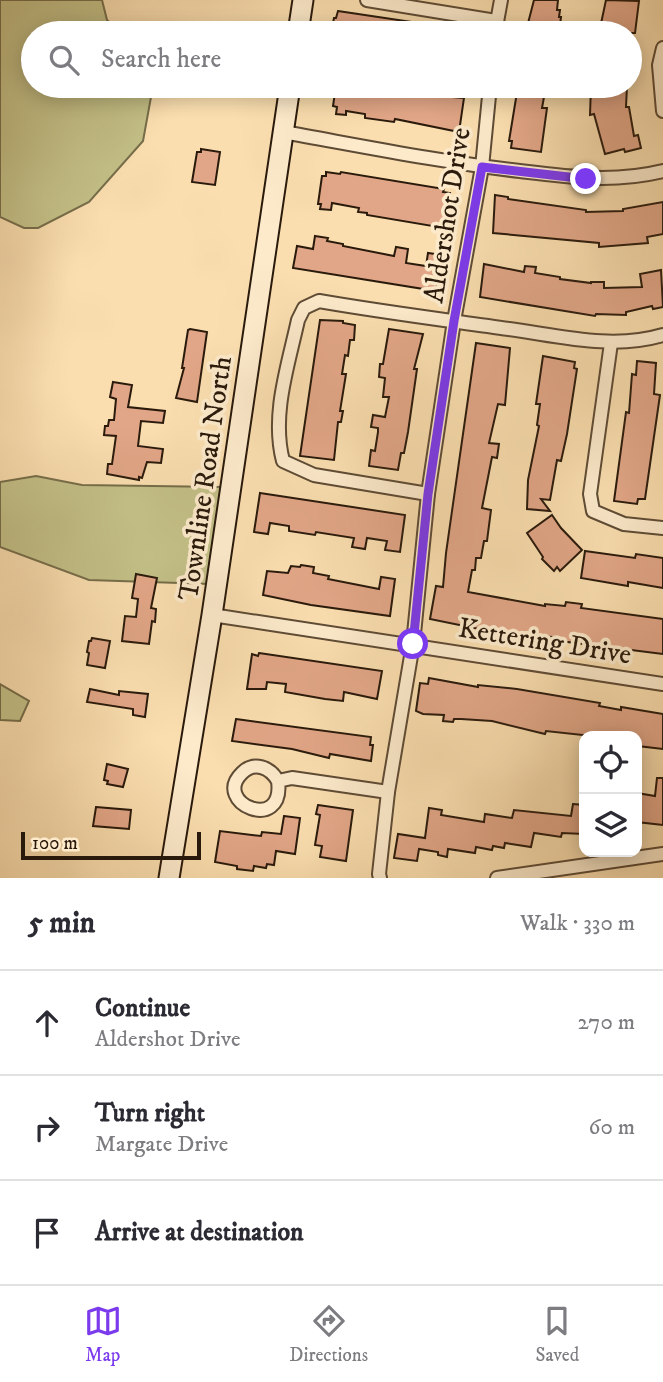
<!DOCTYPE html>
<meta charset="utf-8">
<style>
body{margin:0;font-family:"IM FELL DW Pica",serif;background:#f7f7f7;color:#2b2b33}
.controls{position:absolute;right:21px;bottom:21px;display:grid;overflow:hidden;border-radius:14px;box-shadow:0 4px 18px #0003}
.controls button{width:63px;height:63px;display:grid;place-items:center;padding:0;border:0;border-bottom:2px solid #e1e1e2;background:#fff;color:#2b2b33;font:35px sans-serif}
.scale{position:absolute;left:21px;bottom:18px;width:180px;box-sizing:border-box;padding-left:7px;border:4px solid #2a1a0c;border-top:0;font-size:19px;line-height:24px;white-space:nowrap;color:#2a1a0c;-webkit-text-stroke:5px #fceacb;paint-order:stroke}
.stop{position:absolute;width:21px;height:21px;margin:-16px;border:5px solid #7c3aed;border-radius:50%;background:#fff}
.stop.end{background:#7c3aed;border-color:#fff;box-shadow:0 2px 7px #0008}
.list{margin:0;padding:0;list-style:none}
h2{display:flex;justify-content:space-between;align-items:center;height:91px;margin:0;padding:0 28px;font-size:30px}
h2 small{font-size:23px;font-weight:400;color:#7c7c81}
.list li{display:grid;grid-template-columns:46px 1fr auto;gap:21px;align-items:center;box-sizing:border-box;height:105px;padding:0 28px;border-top:2px solid #e1e1e2}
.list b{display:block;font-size:26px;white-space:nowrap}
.list p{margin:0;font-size:23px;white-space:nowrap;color:#7c7c81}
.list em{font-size:23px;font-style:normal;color:#7c7c81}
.icon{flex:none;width:38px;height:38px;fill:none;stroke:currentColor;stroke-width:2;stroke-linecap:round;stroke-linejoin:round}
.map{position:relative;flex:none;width:663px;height:878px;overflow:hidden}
.search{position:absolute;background:#fff;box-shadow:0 4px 18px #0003;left:21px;right:21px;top:21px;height:77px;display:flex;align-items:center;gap:18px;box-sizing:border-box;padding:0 24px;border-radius:38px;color:#7c7c81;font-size:26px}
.sheet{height:406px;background:#fff}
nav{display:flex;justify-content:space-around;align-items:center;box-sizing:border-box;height:98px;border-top:2px solid #e1e1e2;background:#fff;font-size:19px;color:#7c7c81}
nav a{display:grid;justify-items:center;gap:4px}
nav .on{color:#7c3aed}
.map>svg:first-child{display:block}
</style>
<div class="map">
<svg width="663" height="878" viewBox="0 0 663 878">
<rect width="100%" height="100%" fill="#fadeaf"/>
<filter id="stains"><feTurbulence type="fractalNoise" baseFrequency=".00286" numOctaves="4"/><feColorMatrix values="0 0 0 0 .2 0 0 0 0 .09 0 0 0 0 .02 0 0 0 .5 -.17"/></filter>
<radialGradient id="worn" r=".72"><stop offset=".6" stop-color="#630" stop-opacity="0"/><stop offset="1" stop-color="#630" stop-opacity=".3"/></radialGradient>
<g fill="#c3c087" stroke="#766d4a" stroke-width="2">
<path d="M0,0H102L107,20L121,33H33V86H153L143,141L89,202L38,228H24L0,217Z"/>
<path d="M36,476L82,485L222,487L209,584L89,580L0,547V482Z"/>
<path d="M0,684L29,701L20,721L0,720Z"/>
</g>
<g fill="#e1a687" stroke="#2a1a0c" stroke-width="2">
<path d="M534,0H558L557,10H560L559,17H561L559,33H534L526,31Z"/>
<path d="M606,0L639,1L635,33H599Z"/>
<path d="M338,11L425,24L444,28L443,33H328L330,23H333L334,18H336Z"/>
<path d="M336,86H350L349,92L368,94L369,88H372V86H383L382,91L402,94L403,91L418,93L419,88L430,89L429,95L464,98L459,132L395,119L394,122L365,118V114L346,111V115L336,114L337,107L333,106Z"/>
<path d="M518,86H546L542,108H547L541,152L511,148L512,141H509Z"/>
<path d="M591,86H627L626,107H629L634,136L638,135L641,148L625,152L624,149L605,154L594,114L590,115Z"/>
<path d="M201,149L220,152L215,185L192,182L197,152H201Z"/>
<path d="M326,172L340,174L341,172L444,189L443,192L450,193L445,226L444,228L367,215V213L358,212L359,208L332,203L331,210L320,209L321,204H318L322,176H326Z"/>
<path d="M495,195L508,197V199L586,210V212L623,211V209L663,202V234L647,237L648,243L599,247V243L493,233Z"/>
<path d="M315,236L328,238L327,241L343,244V246L394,256L396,247L408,249L406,263L426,266L428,253L442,255L436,291L293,268L297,246L313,249Z"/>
<path d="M484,264L524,272L525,266L536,267L535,273L560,277V279L591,283V282H604V288L642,287L640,274L661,270L663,307L653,309L652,306L626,312V315L596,314L595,316L480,297Z"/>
<path d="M320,320L343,321V323L355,325L354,340H350L348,356L345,355L342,374H346L340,411H343L341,422H338L334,460L300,456Z"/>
<path d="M190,329L207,332L197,402L176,398L184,368H182L188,330Z"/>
<path d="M389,329L423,334L414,369H417L408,432L404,453H401L398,470L369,466L371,450L375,451L378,432V428L371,427L373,415L385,417L389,397H383L385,378L379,377L380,364H383Z"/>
<path d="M476,343L510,348L505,405L498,404L489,443L499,444L497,458L492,457L482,508L491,510L487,541H484L481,558H476L475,570H472L468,592L545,606V604L565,606L566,602L582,604L581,608L663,619V654L560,641V638L525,634L479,629L430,619L436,586L443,587L446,553Z"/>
<path d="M543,356L575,362L574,368L577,369L567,434L561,461L557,460L550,500L541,499L550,511L527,509L528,480L539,426L537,425L540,404H536Z"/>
<path d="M637,361L656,363L654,394L660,395L645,499H638L637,504L614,501L626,412L629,413L632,374L636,375Z"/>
<path d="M113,382L132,385L128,407L165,411L163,423L141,421L138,446L163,449L161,463L147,462L142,478L139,477V480L107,474L108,464H112L116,436L104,435L105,426H108L109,420H114L116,399L110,397Z"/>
<path d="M260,493L405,515L400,552L385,550L387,541L367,538L365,549L352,547L354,538L316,532L315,535L289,531V526L270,523L268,534L254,532Z"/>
<path d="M552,515L561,528L582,550L560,571L557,567L554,571L542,559L543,557L527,533Z"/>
<path d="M585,551L635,558L636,554L663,558V588L628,582V586L581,578Z"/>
<path d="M301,565L314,567L313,573L329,576L328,579L379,589L381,577L395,579L390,616L311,605L263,595L267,571L288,573L291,566L300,567Z"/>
<path d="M136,574L157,578L151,608L156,609L155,622L152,621L149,644L122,641L125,616L136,617L138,599L132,598Z"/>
<path d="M92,638L110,641L105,668L87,665L89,653L87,652L89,641H91Z"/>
<path d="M259,653L382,671L377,699L344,692L343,701L325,699L285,692L286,684L267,682L266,689H247L252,654L258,656Z"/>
<path d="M429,678L478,687V685L517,689L600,703L599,706L621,710V707L663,714V749L638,746L637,736H592L546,731L545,734L492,721L461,719H454L453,722L443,721L444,715L423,714L416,711L420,683L428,684Z"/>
<path d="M90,689L119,695V691L148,694L145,717L133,715V709L87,702Z"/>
<path d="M236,719L371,737L370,745H373L371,761L330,754L329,758L292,749L232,741Z"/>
<path d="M107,764L128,769L123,787L107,784L108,781L104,780Z"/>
<path d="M657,778H663V825L637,822V793L655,796Z"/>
<path d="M573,804L584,805V834L562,833L561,837L534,833L531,847L505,843L504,848L493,846L492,850L476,847L475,853L448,849L447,857L438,855V852L419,849L417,861L394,858L398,834L425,838L429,808L442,810L441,815L484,822L485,814L512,818L514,810L571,816Z"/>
<path d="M318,805L353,810L346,861L320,857L322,846L315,845L320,815L316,814Z"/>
<path d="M96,807L131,810L129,829L93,826Z"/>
<path d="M284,816L300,818L295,854L276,851L274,865L267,864L266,868L254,866L253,871L237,869V866L215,862L220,831L261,836L262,832L281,834Z"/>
</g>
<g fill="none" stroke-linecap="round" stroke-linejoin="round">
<defs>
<g id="street">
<path d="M367,0L496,21"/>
<path d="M495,33L501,0"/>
<path d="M663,48L659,65L663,111"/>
<path d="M283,132C362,146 441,162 520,171C569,177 614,183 663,171"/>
<path d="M611,343L590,494L593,511L624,524L663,528"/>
<path d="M428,494L314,475L283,461C271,415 288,366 298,320L304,308L319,301C382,312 446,320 509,329C560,336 613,350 663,335"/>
<path d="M212,615L663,684"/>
<path d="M278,781C285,834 211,803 242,773C254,761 270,767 278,781L292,778L388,792"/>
<path d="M380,878L379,874L388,792L413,644L428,494L454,321L482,167L490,86"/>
<path d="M497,878L663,854"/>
</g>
<g id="secondary">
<path d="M298,33L303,0"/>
<path d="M169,878L212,615L290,86"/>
</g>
</defs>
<use href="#street" stroke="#5e4b35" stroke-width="16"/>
<use href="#secondary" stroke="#2a1a0c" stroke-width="23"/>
<use href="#street" stroke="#fceacb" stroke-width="12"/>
<use href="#secondary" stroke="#fceacb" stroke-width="19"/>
</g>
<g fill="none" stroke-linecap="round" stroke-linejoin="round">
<path stroke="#7c3aed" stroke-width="9" d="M413,644L428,494L454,321L482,167L586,179"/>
</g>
<g text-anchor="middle" stroke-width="7" stroke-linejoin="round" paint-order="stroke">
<g font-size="28" fill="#2a1a0c" stroke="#fceacb">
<text transform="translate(446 215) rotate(-81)" y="10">Aldershot Drive</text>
<text transform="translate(204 478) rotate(-82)" y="10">Townline Road North</text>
<text transform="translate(545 640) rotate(9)" y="10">Kettering Drive</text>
</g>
</g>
<rect width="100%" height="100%" filter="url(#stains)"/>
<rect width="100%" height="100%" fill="url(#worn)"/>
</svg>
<div class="controls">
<button><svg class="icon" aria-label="locate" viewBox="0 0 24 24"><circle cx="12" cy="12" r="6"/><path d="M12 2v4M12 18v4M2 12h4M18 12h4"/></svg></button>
<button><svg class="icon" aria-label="layers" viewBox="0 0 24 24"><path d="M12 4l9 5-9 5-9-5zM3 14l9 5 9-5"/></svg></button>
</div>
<div class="scale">100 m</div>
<div class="stop" style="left:413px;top:644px"></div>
<div class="stop end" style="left:586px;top:179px"></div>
<div class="search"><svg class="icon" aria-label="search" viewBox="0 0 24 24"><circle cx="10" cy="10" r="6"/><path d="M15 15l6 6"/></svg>Search here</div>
</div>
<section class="sheet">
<h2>5 min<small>Walk · 330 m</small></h2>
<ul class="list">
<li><svg class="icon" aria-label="ahead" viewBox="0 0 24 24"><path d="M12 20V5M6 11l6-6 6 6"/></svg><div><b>Continue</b><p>Aldershot Drive</p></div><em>270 m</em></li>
<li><svg class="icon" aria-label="right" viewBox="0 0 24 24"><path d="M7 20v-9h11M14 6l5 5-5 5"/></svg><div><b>Turn right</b><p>Margate Drive</p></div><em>60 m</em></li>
<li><svg class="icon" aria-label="arrive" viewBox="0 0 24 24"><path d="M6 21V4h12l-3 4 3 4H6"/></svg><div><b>Arrive at destination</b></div></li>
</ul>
</section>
<nav>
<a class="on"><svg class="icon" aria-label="map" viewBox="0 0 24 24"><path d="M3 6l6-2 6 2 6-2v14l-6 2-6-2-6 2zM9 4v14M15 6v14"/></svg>Map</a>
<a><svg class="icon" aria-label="directions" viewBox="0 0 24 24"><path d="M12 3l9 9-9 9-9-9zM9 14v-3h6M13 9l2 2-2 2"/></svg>Directions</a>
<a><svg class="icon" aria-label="saved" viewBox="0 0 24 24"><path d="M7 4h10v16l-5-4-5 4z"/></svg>Saved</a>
</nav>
